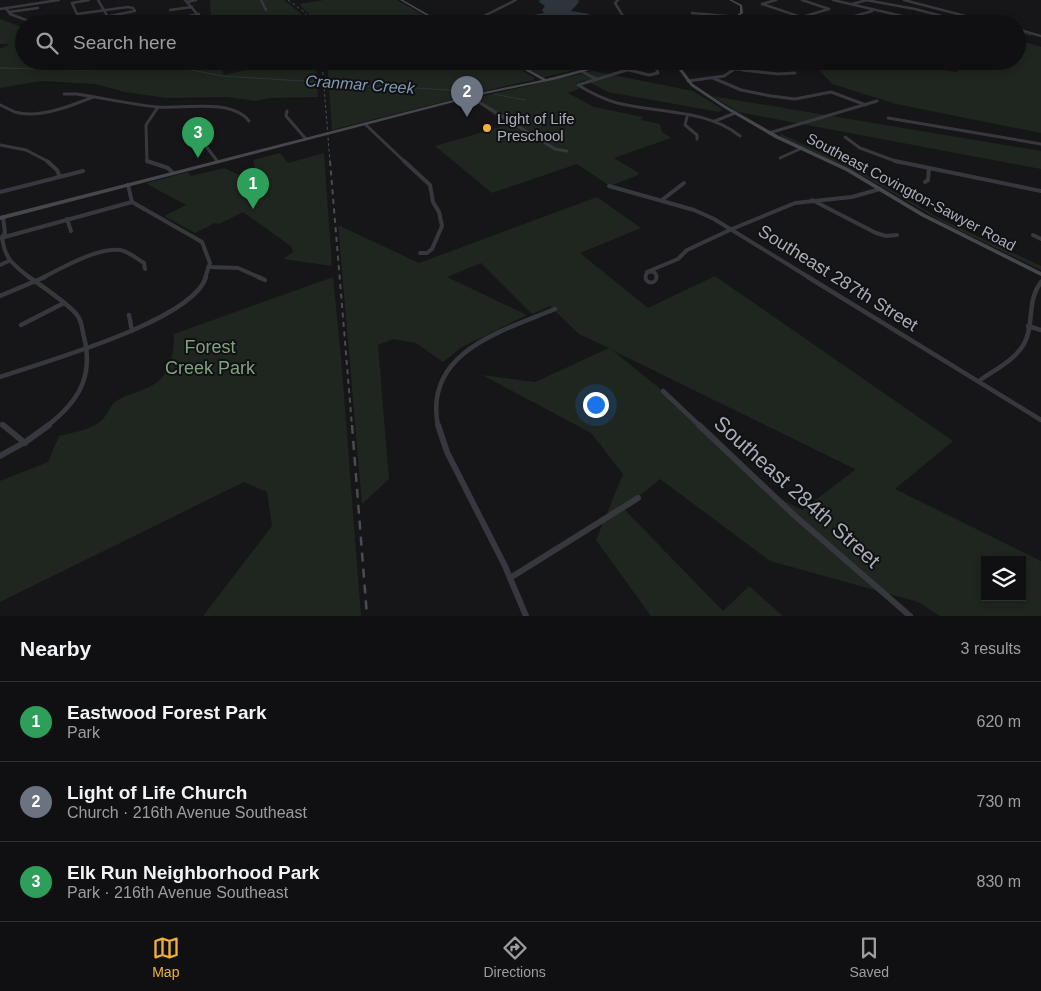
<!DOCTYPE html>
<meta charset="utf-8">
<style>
body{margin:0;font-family:Helvetica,sans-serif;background:#1e1e20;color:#f1f3f6}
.controls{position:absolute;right:15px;bottom:15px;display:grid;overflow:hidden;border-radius:0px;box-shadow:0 2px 8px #0003}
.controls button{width:45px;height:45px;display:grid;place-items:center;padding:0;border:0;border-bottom:1px solid #303032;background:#101012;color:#f1f3f6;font:25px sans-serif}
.you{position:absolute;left:595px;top:404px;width:18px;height:18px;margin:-12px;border:4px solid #fff;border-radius:50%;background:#1a73e8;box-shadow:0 0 0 8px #1a73e833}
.badge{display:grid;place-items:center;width:32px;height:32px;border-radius:50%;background:#f2b134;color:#fff;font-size:16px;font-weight:700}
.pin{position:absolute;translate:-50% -41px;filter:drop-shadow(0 1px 2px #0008)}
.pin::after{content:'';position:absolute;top:26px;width:18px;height:15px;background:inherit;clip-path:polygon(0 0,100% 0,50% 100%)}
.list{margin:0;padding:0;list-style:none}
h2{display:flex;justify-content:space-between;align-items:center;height:65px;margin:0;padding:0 20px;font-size:21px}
h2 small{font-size:16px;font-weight:400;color:#9c9d9f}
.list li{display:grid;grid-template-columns:32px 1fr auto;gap:15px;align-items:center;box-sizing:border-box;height:80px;padding:0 20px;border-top:1px solid #303032}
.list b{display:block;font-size:19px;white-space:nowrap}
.list p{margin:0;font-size:16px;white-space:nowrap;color:#9c9d9f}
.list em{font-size:16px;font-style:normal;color:#9c9d9f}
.icon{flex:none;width:28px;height:28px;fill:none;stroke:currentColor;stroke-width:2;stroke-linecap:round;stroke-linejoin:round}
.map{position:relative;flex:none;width:1041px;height:616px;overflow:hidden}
.search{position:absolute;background:#101012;box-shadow:0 2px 8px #0003;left:15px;right:15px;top:15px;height:55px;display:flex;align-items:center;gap:12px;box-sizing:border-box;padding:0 18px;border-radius:28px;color:#9c9d9f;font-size:19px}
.sheet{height:305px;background:#101012}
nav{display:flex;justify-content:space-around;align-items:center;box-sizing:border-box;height:70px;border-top:1px solid #303032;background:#101012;font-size:14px;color:#9c9d9f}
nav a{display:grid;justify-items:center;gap:2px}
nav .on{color:#f2b134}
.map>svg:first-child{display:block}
</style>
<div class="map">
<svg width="1041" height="616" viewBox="0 0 1041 616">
<rect width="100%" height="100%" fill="#161618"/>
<g fill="#1e261f" fill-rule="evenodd">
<path d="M210,0H284L300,13L308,24H211Z"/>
<path d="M324,0H397L439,24H318L299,4Z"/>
<path d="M0,19L24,28V61H220L224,75L250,69L246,61H316L318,97L270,98L255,101L227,97L166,98L125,92L95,84L41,81L0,88V48L6,47L9,44H0Z"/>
<path d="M1017,30L1031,34V36L1020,34L1019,40L1041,47V133L896,104L832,84L811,61H926L930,68L957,72L966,61H1017Z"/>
<path d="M327,61H506L535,78L533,80L501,87L332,130Z"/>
<path d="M514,61H527L575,70L544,77Z"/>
<path d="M593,71L693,91L722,109L719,112L608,92L585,80L576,83L579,89L568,93L594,107L643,117L641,120L660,124L662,132L671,138L614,158L639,173L638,175L610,186L577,164L492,193L435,146L500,127L506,123L471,99Z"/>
<path d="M712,96L1041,151V169L738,112Z"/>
<path d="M779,133L862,172L937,217L1041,266V270L946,224L853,170L782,138Z"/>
<path d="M280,153L288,163L324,153L332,266L283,259L293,252L292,247L243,212L219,224L215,223L195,233L164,216L186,205L149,185L147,183L188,172L191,176L224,168L259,184L253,160Z"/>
<path d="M597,197L641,228L580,253L648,308L715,276L953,441L895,489L1041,561V616H940L918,602L770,561L660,479L624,509L723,611L749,586L783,616H651L596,540L623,474L591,433L482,375L535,382L609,348L579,334L550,306L532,314L481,263L447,277L527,315L462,347L443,362L416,343L394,339L378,345L389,479L362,504L338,225L419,263ZM612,350L855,469V470L802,510L773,495L663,391ZM985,560H1022V597H985Z"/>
<path d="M333,277L341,357L361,616H203L272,526L267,492L244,482L0,602V481L48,462L59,436C71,433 89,430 100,422C107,417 109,406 116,401C127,394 138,393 149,387C170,378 174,355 174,334Z"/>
</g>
<path fill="#2c353c" d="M541,0H578L579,2L571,11L590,14C569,24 536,27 513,23V19L544,13L542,10L545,6L538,1Z"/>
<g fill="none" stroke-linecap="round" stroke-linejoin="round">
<g stroke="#2c353c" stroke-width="1">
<path d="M0,68L87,70L113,66L137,69L182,68L222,76L480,92"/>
<path d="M494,94L525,100"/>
</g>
<g stroke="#37383d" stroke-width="2.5">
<path d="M98,0L112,24"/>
<path d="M185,0L206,24"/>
<path d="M261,0L266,10"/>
<path d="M618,0L615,3L623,16L618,24"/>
<path d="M802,0L829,9"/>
<path d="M833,0L932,23"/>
<path d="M866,0L915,9L972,24"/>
<path d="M904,0L996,24"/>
<path d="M187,2L196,0"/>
<path d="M762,4L822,24"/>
<path d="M762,4L776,0"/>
<path d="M852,4L867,0"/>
<path d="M6,8L10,14L37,24"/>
<path d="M0,9L59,0"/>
<path d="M170,10L192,7"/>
<path d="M9,12L38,8"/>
<path d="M692,13L738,17"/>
<path d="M802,17L829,9"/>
<path d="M31,20L41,16"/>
<path d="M136,22L148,24"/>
<path d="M81,24L84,21L135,11L133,8L128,7L77,14L72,3L89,0"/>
<path d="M150,24L199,14"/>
<path d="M479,24L482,17L516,0"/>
<path d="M754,24L762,19"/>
<path d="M828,24L872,11"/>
<path d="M930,24L957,21"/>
<path d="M1017,29L1041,36"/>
<path d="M647,65L655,67L657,71"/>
<path d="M734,69L754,71"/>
<path d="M629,70L634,71"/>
<path d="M623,71L656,61"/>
<path d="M731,71L734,69L736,61"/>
</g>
<g stroke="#37383d" stroke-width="3">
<path d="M627,70L578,85C591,93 603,99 617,103C657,113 707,109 740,136"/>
<path d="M629,70L649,75L658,73L657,70"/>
<path d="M743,70L778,74L795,73"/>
<path d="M583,72L596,79"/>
<path d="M713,78L741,90L771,96L795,99L831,92L866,105"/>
<path d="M688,81L724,76L733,70"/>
<path d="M64,94H77C103,98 130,104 157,107C182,109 231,98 249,121"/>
<path d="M471,97L555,149L567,151"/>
<path d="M0,105C5,107 10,110 15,112C38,119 71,106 93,97"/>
<path d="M287,111L286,116L306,139"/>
<path d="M687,117L685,125L697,135V139"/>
<path d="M888,118L1041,144"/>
<path d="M193,121L198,136L218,162"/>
<path d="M715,121L735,113"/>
<path d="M365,124L405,162"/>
<path d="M769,133L877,101"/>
<path d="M845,137L860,148L898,162"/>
<path d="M0,145L26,150L49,162"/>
<path d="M780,158L802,148"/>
<path d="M147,162L146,125L158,107"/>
</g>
<g stroke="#37383d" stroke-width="4">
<path d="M47,161L57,170L60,177"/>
<path d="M147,161L168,168L173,173"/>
<path d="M404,161L430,185L433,202L439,212L442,226L432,249L427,253H420"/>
<path d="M895,161L1041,191"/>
<path d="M925,182L928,180L929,168"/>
<path d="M128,185L132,202L202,242L210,263L205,278"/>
<path d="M609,186L694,210L714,219L810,278"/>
<path d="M0,192L83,171"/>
<path d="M662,200L684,183"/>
<path d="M812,200L876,233L886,236L897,235"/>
<path d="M3,217L5,233L2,237C5,260 13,264 30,278"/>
<path d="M67,219L71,231"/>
<path d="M1033,235L1041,239"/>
<path d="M1,238L132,202"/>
<path d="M0,265L9,261"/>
<path d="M208,267L238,268L261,278"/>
<circle cx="651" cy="277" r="5.5"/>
<path d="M647,272L678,259L687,250L732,229L795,203L852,197L880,189"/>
<path d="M42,278C62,268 98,247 120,250C128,251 137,259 144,263L145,269"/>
</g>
<g stroke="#37383d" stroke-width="4.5">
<path d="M29,277C40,285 70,305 77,315C82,320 82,330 84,337C94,377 78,402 47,426"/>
<path d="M258,277L265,280"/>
<path d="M808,277L1041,420"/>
<path d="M0,296L45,277"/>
<path d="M129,315L132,331"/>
<path d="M21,325L64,303"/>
<path d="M1028,326L1041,330"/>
<path d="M0,377C43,362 193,321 206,277"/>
<path d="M979,381C994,370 1014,361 1024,344C1035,324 1026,302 1041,282"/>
<path d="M663,391L700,426"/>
<path d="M2,424L5,426"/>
<path d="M438,426C423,352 502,331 555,309"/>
</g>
<g stroke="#37383d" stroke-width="6">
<path d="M3,425L25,443"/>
<path d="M438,425L447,452L505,566L526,616"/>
<path d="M699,425L794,515L910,616"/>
<path d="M0,456L27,441L49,425"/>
<path d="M510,578L638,498"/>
</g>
<g fill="#45474d" fill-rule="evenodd">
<path d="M400,0H403L445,24H441Z"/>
<path d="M729,0H732L742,5L743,13L728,24H725L740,13V6Z"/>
<path d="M509,61H514L546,79L615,61H622L558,79L485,94L0,220V216L484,92L542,80Z"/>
<path d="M672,61H676L693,84L726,106L779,136L850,169L925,214L1041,272V276L921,216L846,171L775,138L724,108L691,86Z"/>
</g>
<g stroke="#4a4c52" stroke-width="1" stroke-dasharray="3 2.5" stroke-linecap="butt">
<path d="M288,0L303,11L313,24"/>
<path d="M322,61L330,162"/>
</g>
<path stroke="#4a4c52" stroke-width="2" stroke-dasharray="5 4.5" stroke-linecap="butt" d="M330,161L352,426"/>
<path stroke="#4a4c52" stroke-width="2.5" stroke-dasharray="9 7" stroke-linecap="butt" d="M352,425L367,616"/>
</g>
<circle fill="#f2b134" stroke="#111113" stroke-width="2" cx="487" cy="128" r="5"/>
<g text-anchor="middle" stroke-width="4" stroke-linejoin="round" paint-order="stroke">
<g font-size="15" fill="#a8adb8" stroke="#111113" text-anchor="start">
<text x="497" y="124">Light of Life<tspan x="497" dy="17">Preschool</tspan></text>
</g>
<g font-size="15" fill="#a8adb8" stroke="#111113">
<text transform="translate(911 192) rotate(28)" y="5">Southeast Covington-Sawyer Road</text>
</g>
<g font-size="16" font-style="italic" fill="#7f9bb3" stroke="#111113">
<text transform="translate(360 84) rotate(4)" y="6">Cranmar Creek</text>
</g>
<g font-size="18" fill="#a8adb8" stroke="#111113">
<text transform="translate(838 278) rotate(32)" y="6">Southeast 287th Street</text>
</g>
<g font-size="18" fill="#7fa381" stroke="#111113">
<text x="210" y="353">Forest<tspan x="210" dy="21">Creek Park</tspan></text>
</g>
<g font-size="21" fill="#a8adb8" stroke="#111113">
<text transform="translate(797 492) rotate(42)" y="7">Southeast 284th Street</text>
</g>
</g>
</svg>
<div class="controls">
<button><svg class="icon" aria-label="layers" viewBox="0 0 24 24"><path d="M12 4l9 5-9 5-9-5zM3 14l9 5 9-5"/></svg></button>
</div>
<div class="you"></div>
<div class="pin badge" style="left:253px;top:209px;background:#2e9e5b">1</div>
<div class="pin badge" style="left:467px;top:117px;background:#6b7280">2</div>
<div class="pin badge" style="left:198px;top:158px;background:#2e9e5b">3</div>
<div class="search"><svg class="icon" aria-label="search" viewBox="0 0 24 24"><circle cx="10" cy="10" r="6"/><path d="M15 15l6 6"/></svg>Search here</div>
</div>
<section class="sheet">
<h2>Nearby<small>3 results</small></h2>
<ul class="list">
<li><span class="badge" style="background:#2e9e5b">1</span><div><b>Eastwood Forest Park</b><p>Park</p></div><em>620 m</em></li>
<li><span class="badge" style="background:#6b7280">2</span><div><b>Light of Life Church</b><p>Church · 216th Avenue Southeast</p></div><em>730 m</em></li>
<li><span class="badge" style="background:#2e9e5b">3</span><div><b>Elk Run Neighborhood Park</b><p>Park · 216th Avenue Southeast</p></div><em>830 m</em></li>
</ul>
</section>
<nav>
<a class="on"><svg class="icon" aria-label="map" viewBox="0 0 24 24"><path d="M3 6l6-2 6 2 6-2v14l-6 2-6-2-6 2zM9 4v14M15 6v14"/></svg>Map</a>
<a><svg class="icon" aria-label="directions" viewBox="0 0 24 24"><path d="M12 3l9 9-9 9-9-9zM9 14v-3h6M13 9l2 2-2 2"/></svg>Directions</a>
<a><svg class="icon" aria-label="saved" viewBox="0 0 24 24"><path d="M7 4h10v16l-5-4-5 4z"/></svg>Saved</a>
</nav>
